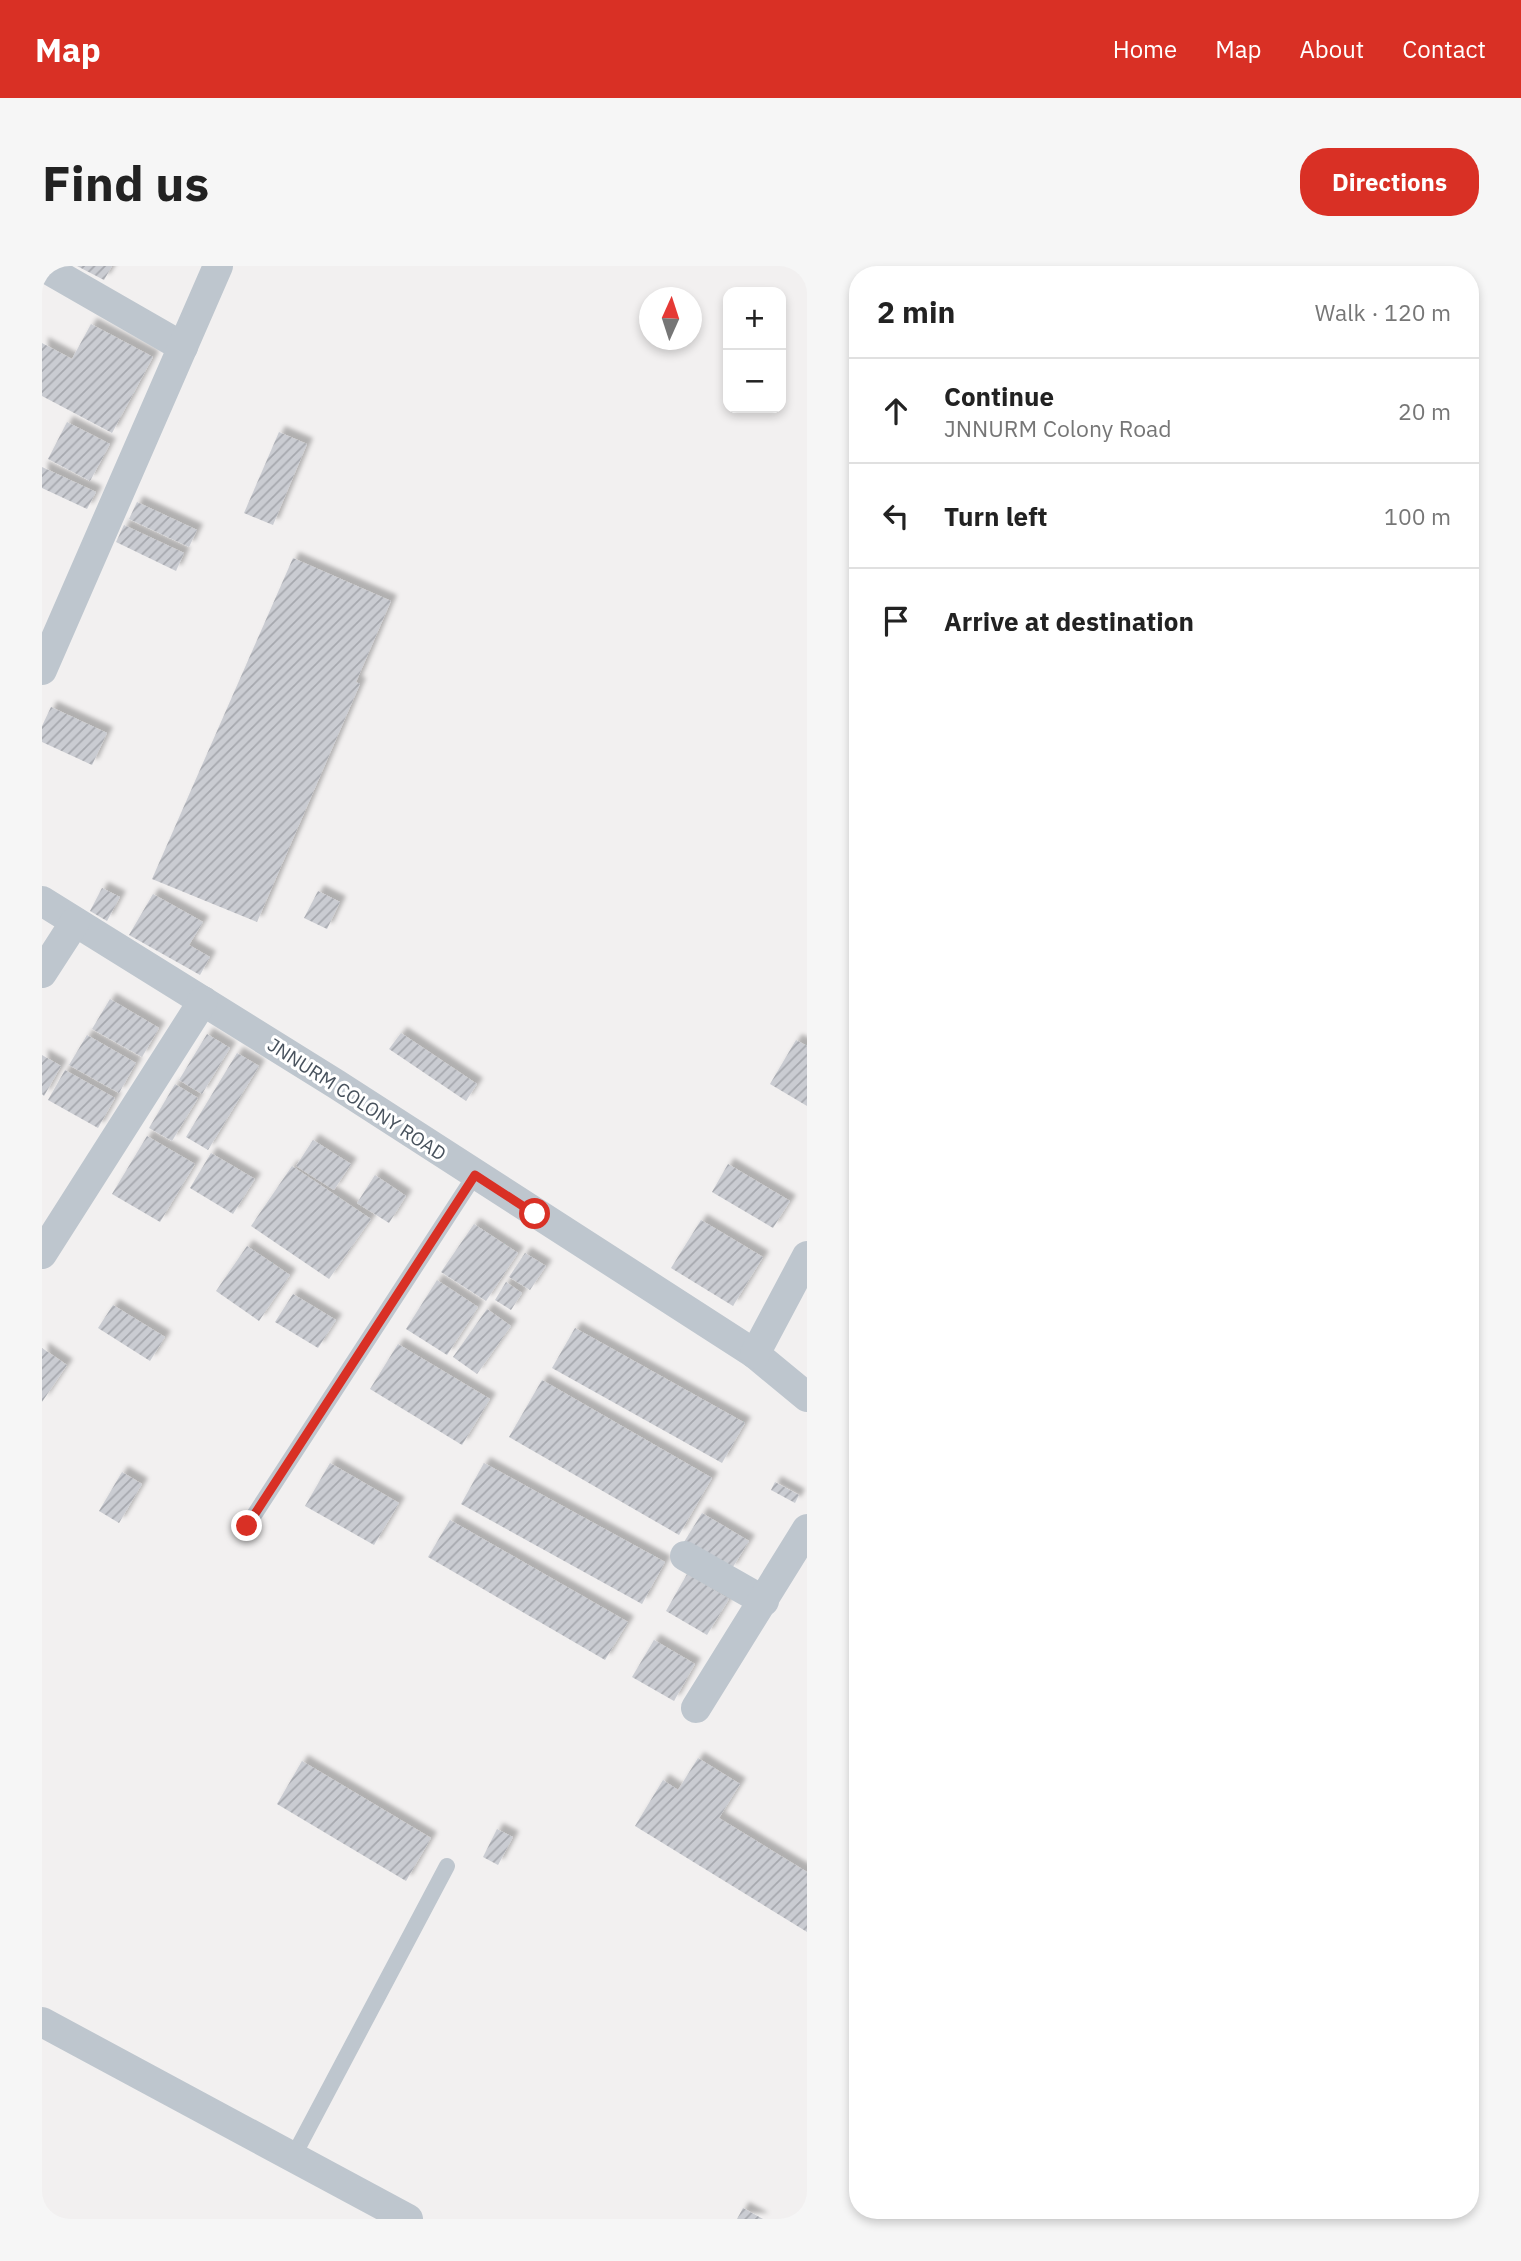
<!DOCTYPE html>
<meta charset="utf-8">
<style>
body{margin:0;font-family:"IBM Plex Sans",sans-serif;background:#f6f6f6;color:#222}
.controls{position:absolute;right:21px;top:21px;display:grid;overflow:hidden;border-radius:14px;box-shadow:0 4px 10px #0003}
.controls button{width:63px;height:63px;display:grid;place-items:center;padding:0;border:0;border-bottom:2px solid #e0e0e0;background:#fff;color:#222;font:35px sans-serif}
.compass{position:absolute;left:597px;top:21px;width:63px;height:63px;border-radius:50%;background:#fff;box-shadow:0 4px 10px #0003;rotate:3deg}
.stop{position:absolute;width:21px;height:21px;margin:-16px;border:5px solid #d93025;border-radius:50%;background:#fff}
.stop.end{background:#d93025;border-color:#fff;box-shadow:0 2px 7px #0008}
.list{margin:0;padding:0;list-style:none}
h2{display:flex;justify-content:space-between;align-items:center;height:91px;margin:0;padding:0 28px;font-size:30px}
h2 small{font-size:23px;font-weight:400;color:#767676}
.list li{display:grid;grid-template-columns:46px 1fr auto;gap:21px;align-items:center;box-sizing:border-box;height:105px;padding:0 28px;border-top:2px solid #e0e0e0}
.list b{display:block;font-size:26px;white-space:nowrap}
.list p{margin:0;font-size:23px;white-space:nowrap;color:#767676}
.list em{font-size:23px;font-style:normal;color:#767676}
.icon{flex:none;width:38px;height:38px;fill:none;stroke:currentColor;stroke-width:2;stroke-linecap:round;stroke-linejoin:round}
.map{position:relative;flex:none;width:765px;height:1953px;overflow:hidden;border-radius:28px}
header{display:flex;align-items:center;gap:42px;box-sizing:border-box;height:98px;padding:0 35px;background:#d93025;color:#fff}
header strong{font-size:33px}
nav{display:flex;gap:38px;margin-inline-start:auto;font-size:24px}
.intro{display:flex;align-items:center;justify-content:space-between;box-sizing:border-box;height:168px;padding:0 42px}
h1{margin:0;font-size:49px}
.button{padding:18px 32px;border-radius:28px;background:#d93025;color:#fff;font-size:24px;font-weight:700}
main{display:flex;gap:42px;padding:0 42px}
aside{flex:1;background:#fff;border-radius:28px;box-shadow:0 4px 10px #0003}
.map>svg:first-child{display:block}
</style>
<header>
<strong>Map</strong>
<nav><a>Home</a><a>Map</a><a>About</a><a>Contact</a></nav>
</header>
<div class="intro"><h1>Find us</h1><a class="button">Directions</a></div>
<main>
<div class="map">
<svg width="765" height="1953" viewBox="0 0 765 1953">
<defs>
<pattern id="building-hatch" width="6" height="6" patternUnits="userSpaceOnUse" patternTransform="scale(1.75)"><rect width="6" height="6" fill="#caccd2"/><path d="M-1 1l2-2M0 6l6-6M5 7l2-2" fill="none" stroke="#a6a8ae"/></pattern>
<filter id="shadow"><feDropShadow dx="6" dy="-6" stdDeviation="2" flood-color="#0004"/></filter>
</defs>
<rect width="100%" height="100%" fill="#f2f0f0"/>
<g fill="url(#building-hatch)" filter="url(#shadow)">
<path d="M35,0H70L62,14Z"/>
<path d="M49,58L111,91L70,167L0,130V77L30,93Z"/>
<path d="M25,156L68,178L48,215L6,193Z"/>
<path d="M237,166L265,178L231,259L202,247Z"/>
<path d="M0,201L54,226L45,243L0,222Z"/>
<path d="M95,236L155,264L147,281L87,253Z"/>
<path d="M82,259L142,287L134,305L74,276Z"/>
<path d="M251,292L349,335L314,416L318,418L215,656L110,613Z"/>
<path d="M9,441L65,467L50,499L0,476V460Z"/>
<path d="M60,622L78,631L65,655L48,645Z"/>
<path d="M276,625L298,636L285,663L262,652Z"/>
<path d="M111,628L161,656L147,679L168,691L158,709L87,669Z"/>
<path d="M68,733L117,762L100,791L50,763Z"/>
<path d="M359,767L435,818L424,835L347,783Z"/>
<path d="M165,768L188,782L160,828L137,814Z"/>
<path d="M45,769L94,797L77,827L27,799Z"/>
<path d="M754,774L765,780V840L728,818Z"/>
<path d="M195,787L217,800L166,884L144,871Z"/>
<path d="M0,789L19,800L2,830L0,828Z"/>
<path d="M23,804L73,832L56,862L6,834Z"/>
<path d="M133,818L156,832L130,875L107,862Z"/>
<path d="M105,870L153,898L118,956L70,928Z"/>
<path d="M271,874L309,898L292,924L254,900Z"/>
<path d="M169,887L213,913L191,948L148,922Z"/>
<path d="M686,898L748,935L731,962L670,926Z"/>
<path d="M250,900L329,953L287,1013L209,960Z"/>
<path d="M333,909L364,930L347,957L315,937Z"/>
<path d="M659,954L721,991L691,1040L629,1002Z"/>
<path d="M432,958L476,987L444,1035L399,1006Z"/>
<path d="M205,980L248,1009L217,1055L174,1025Z"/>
<path d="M483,987L504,1000L488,1024L467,1011Z"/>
<path d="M395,1014L436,1041L405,1089L364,1063Z"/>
<path d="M464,1016L480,1027L469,1044L453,1034Z"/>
<path d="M251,1028L294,1054L276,1082L233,1056Z"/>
<path d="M71,1039L123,1071L108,1095L56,1062Z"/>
<path d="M445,1043L469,1060L435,1108L411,1091Z"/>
<path d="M533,1062L703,1157L680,1197L510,1102Z"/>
<path d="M356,1078L448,1133L420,1179L328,1123Z"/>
<path d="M0,1082L25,1099L0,1136Z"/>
<path d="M500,1114L670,1212L637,1269L467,1171Z"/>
<path d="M288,1197L357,1237L332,1279L263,1240Z"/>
<path d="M442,1197L623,1296L600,1338L419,1238Z"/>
<path d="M80,1206L100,1218L77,1257L57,1245Z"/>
<path d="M733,1216L757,1229L753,1237L729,1224Z"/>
<path d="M660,1247L707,1275L689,1304L642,1276Z"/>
<path d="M408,1254L586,1356L563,1394L386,1291Z"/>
<path d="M645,1308L687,1333L665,1369L624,1345Z"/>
<path d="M612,1374L653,1398L632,1435L590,1411Z"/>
<path d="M656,1492L698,1518L677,1552L765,1606V1666L593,1560L621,1514L636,1524Z"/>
<path d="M260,1495L389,1572L364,1615L235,1538Z"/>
<path d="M455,1563L471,1571L456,1599L441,1591Z"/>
<path d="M701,1942L721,1953H695Z"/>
</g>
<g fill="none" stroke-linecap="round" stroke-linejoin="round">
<g stroke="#bec6ce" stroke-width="16">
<path d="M205,1260L433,909"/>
<path d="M251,1891L405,1600"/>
</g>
<g stroke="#bec6ce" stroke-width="30">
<path d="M0,0L141,81"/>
<path d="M0,404L176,0"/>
<path d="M0,635L294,818L713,1088L765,1131"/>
<path d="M0,707L33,656"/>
<path d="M0,988L161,735"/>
<path d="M713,1088L765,990"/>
<path d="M643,1290L722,1335"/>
<path d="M654,1442L765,1263"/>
<path d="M0,1756L366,1953"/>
</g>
</g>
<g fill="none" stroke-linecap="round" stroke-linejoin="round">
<path stroke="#d93025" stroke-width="9" d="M205,1260L433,909L493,948"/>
</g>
<g text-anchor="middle" stroke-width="6" stroke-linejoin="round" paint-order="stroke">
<g font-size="19" fill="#48525d" stroke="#fff">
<text transform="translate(315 833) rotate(33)" y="7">JNNURM COLONY ROAD</text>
</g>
</g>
</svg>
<div class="controls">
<button>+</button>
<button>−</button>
</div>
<svg class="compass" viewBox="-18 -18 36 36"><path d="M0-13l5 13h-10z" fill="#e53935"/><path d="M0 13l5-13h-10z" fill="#767676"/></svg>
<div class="stop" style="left:493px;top:948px"></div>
<div class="stop end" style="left:205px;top:1260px"></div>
</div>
<aside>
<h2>2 min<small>Walk · 120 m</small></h2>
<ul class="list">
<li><svg class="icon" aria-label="ahead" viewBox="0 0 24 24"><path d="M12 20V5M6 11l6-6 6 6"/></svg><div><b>Continue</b><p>JNNURM Colony Road</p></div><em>20 m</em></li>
<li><svg class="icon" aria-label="left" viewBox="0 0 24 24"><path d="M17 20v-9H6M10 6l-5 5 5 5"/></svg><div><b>Turn left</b></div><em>100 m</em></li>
<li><svg class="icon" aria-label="arrive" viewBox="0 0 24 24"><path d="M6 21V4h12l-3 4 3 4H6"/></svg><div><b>Arrive at destination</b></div></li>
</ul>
</aside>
</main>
